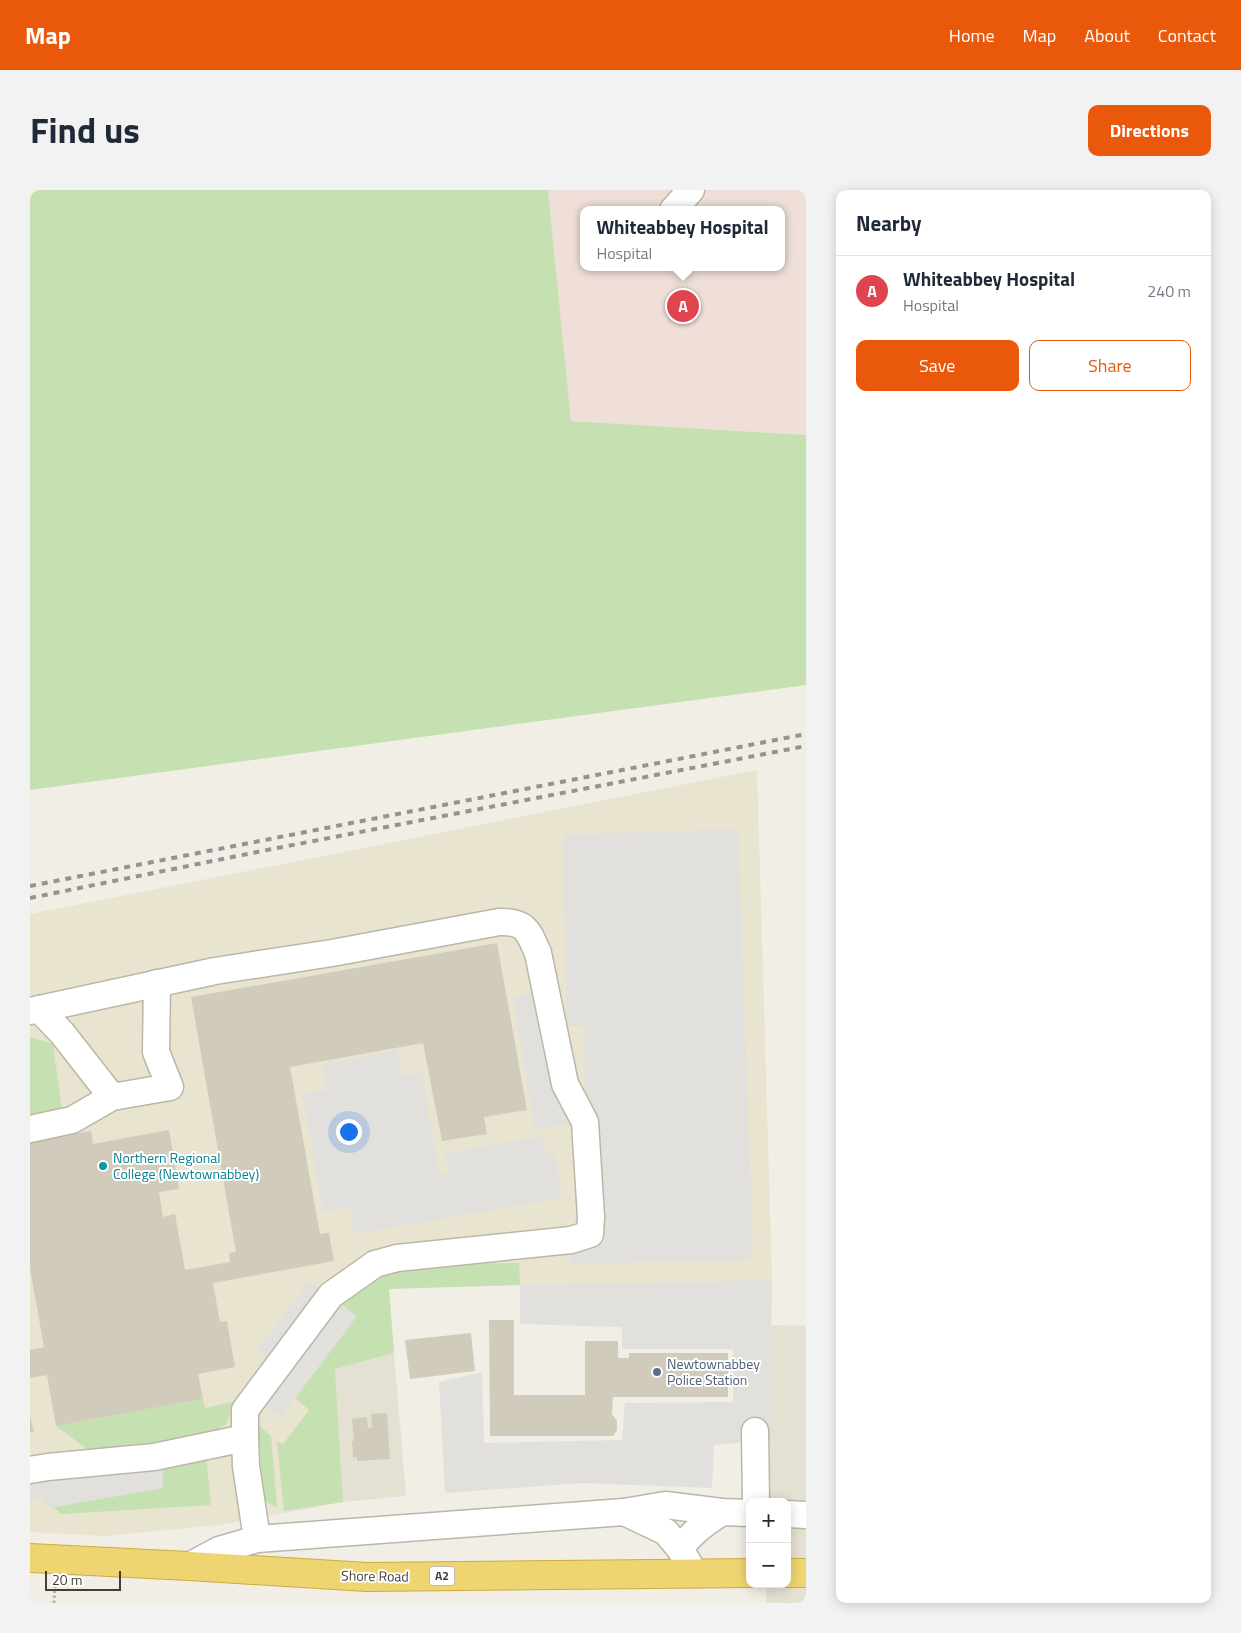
<!DOCTYPE html>
<meta charset="utf-8">
<style>
body{margin:0;font-family:"Titillium Web",sans-serif;background:#f2f2f3;color:#1f2937}
.controls{position:absolute;right:15px;bottom:15px;display:grid;overflow:hidden;border-radius:10px;box-shadow:0 2px 12px #0003}
.controls button{width:45px;height:45px;display:grid;place-items:center;padding:0;border:0;border-bottom:1px solid #e0e1e3;background:#fff;color:#1f2937;font:25px sans-serif}
.scale{position:absolute;left:15px;bottom:12px;width:76px;box-sizing:border-box;padding-left:5px;border:2px solid #423f35;border-top:0;font-size:14px;line-height:18px;white-space:nowrap;color:#423f35;-webkit-text-stroke:4px #fff;paint-order:stroke}
.you{position:absolute;left:318px;top:941px;width:18px;height:18px;margin:-12px;border:4px solid #fff;border-radius:50%;background:#1a73e8;box-shadow:0 0 0 8px #1a73e833}
.badge{display:grid;place-items:center;width:32px;height:32px;border-radius:50%;background:#ea580c;color:#fff;font-size:16px;font-weight:700}
.pin{position:absolute;translate:-50% -50%;border:2px solid #fff;box-shadow:0 1px 5px #0006}
.popup{position:absolute;left:550px;top:16px;width:205px;height:65px;box-sizing:border-box;display:grid;place-content:center;border-radius:10px;background:#fff;filter:drop-shadow(0 1px 4px #0005);font-size:16px;white-space:nowrap;color:#747a83}
.popup b{font-size:19px;color:#1f2937}
.popup::after{content:'';position:absolute;left:50%;top:100%;margin-left:-10px;border:10px solid transparent;border-top-color:#fff}
.list{margin:0;padding:0;list-style:none}
h2{display:flex;justify-content:space-between;align-items:center;height:65px;margin:0;padding:0 20px;font-size:21px}
h2 small{font-size:16px;font-weight:400;color:#747a83}
.list li{display:grid;grid-template-columns:32px 1fr auto;gap:15px;align-items:center;box-sizing:border-box;height:70px;padding:0 20px;border-top:1px solid #e0e1e3}
.list b{display:block;font-size:19px;white-space:nowrap}
.list p{margin:0;font-size:16px;white-space:nowrap;color:#747a83}
.list em{font-size:16px;font-style:normal;color:#747a83}
.actions{display:flex;gap:10px;padding:15px 20px}
.actions a{flex:1;padding:11px 0;border:1px solid #ea580c;border-radius:10px;text-align:center;font-size:18px;color:#ea580c}
.actions .main{background:#ea580c;color:#fff}
.map{position:relative;flex:none;width:776px;height:1413px;overflow:hidden;border-radius:10px}
header{display:flex;align-items:center;gap:30px;box-sizing:border-box;height:70px;padding:0 25px;background:#ea580c;color:#fff}
header strong{font-size:24px}
nav{display:flex;gap:28px;margin-inline-start:auto;font-size:18px}
.intro{display:flex;align-items:center;justify-content:space-between;box-sizing:border-box;height:120px;padding:0 30px}
h1{margin:0;font-size:35px}
.button{padding:12px 22px;border-radius:10px;background:#ea580c;color:#fff;font-size:18px;font-weight:700}
main{display:flex;gap:30px;padding:0 30px}
aside{flex:1;background:#fff;border-radius:10px;box-shadow:0 2px 12px #0003}
.map>svg:first-child{display:block}
</style>
<header>
<strong>Map</strong>
<nav><a>Home</a><a>Map</a><a>About</a><a>Contact</a></nav>
</header>
<div class="intro"><h1>Find us</h1><a class="button">Directions</a></div>
<main>
<div class="map">
<svg width="776" height="1413" viewBox="0 0 776 1413">
<rect width="100%" height="100%" fill="#f0eee5"/>
<g fill="#e4e1d3">
<path d="M741,1135L776,1136V1413H736V1394H757V1312H739Z"/>
<path d="M364,1163L376,1306L313,1312L305,1179Z"/>
</g>
<path fill="#e8e4d0" d="M727,580L742,1090L359,1098L364,1163L305,1179L313,1312L189,1335L75,1346L0,1342V724Z"/>
<path fill="#f0dfd9" fill-rule="evenodd" d="M518,0H776V245L541,231ZM554,20H752V77H554Z"/>
<g fill="#c5e1b1">
<path d="M0,0H518L541,231L776,245V495L0,600Z"/>
<path d="M0,847L23,854L32,921L0,929Z"/>
<path d="M489,1073L490,1095L359,1099L364,1163L305,1179L313,1312L254,1321L247,1252L253,1254L279,1220L265,1208L326,1127L310,1114L349,1084L408,1074Z"/>
<path d="M173,1209L175,1218L207,1211L196,1234L185,1241L64,1264L26,1236Z"/>
<path d="M227,1234L241,1246L247,1317L234,1311Z"/>
<path d="M176,1265L181,1315L31,1324L24,1317L133,1298V1282L136,1275Z"/>
</g>
<g fill="#e1e0dc">
<path d="M708,639L723,1062L718,1069L712,1071L540,1073L541,1050L546,1017L557,967L554,932L505,939L483,807L515,800L555,930V836L537,837L533,645Z"/>
<path d="M368,861L372,886L392,882L409,984L419,983L415,963L513,946L516,964L524,963L532,1008L324,1044L320,1017L293,1022L273,904L297,900L293,874Z"/>
<path d="M742,1090L740,1250L684,1255L682,1298L552,1293L415,1303L409,1192L452,1182L454,1253L592,1250L595,1213L703,1212V1159H592V1137L490,1134V1095Z"/>
<path d="M279,1091L327,1126L251,1227L216,1200L240,1170L227,1160Z"/>
<path d="M0,1273L136,1275L133,1282V1298L24,1317L16,1316L15,1308L0,1310Z"/>
</g>
<g fill="#d1cbbb">
<path d="M467,753L497,920L454,927L457,944L412,951L393,853L260,877L290,1044L299,1043L304,1071L183,1093L190,1132L197,1131L205,1177L168,1184L173,1209L26,1236L17,1185L0,1188V1160L14,1157L0,1078V952L61,941L63,954L139,940L149,999L129,1002L133,1027L145,1024L155,1080L200,1072L199,1063L206,1062L161,807Z"/>
<path d="M459,1130H484V1205H555V1151H588V1168H599V1163H698V1207H583L582,1224L587,1231V1240L583,1246H460Z"/>
<path d="M441,1143L445,1181L380,1189L375,1150Z"/>
<path d="M357,1223L360,1269L327,1271V1267L323,1268L322,1251H324L322,1229L337,1227L338,1238L342,1237L341,1224Z"/>
<path d="M0,1226L4,1242H0Z"/>
</g>
<g fill="none" stroke-linecap="round" stroke-linejoin="round">
<defs>
<g id="minor">
<path d="M643,20L661,0"/>
<path d="M9,819L32,843L82,907"/>
<path d="M0,821L185,781L302,763L469,732C496,731 498,741 508,763L535,894L555,932L561,1027L560,1044L541,1050L367,1068L345,1074L301,1105L215,1220V1248L216,1276L227,1349"/>
<path d="M0,939L42,930L82,907L140,897L126,862L127,793"/>
<path d="M725,1241L726,1312"/>
<path d="M0,1280L18,1277L124,1267L215,1248"/>
<path d="M594,1322L635,1315L692,1322L720,1323"/>
<path d="M757,1324L776,1325"/>
<path d="M650,1359C661,1343 675,1333 692,1322"/>
<path d="M159,1376L189,1360L227,1349L594,1322L636,1342L650,1359L665,1384"/>
</g>
<g id="highway">
<path d="M0,1368L159,1376L337,1387L720,1383"/>
<path d="M757,1383H776"/>
</g>
</defs>
<use href="#minor" stroke="#bbb7a8" stroke-width="29"/>
<use href="#highway" stroke="#ccac43" stroke-width="30"/>
<path stroke="#bbb49b" stroke-width="3" stroke-dasharray="2.5 2.5" stroke-linecap="butt" d="M24,1413L25,1396"/>
<use href="#minor" stroke="#fff" stroke-width="26"/>
<use href="#highway" stroke="#efd571" stroke-width="28"/>
<g stroke="#939393" stroke-width="4" stroke-dasharray="6 6" stroke-linecap="butt">
<path d="M0,696L776,544"/>
<path d="M0,708L237,660L776,556"/>
</g>
</g>
<circle fill="#0f9aa8" stroke="#fff" stroke-width="2" cx="73" cy="976" r="5"/>
<circle fill="#5c6f8a" stroke="#fff" stroke-width="2" cx="627" cy="1182" r="5"/>
<g text-anchor="middle" stroke-width="4" stroke-linejoin="round" paint-order="stroke">
<rect fill="#fff" stroke="#7b7972" stroke-width="1" x="399.5" y="1376.5" width="25" height="19" rx="4"/>
<g font-size="12" font-weight="bold" fill="#423f35">
<text x="412" y="1390">A2</text>
</g>
<g font-size="14" fill="#0d838f" stroke="#fff" text-anchor="start">
<text x="83" y="973">Northern Regional<tspan x="83" dy="16">College (Newtownabbey)</tspan></text>
</g>
<g font-size="14" fill="#4e5e75" stroke="#fff" text-anchor="start">
<text x="637" y="1179">Newtownabbey<tspan x="637" dy="16">Police Station</tspan></text>
</g>
<g font-size="14" fill="#423f35" stroke="#fff">
<text transform="translate(345 1386) rotate(1)" y="5">Shore Road</text>
</g>
</g>
</svg>
<div class="controls">
<button>+</button>
<button>−</button>
</div>
<div class="scale">20 m</div>
<div class="you"></div>
<div class="pin badge" style="left:653px;top:116px;background:#e0444e">A</div>
<div class="popup"><b>Whiteabbey Hospital</b>Hospital</div>
</div>
<aside>
<h2>Nearby<small></small></h2>
<ul class="list">
<li><span class="badge" style="background:#e0444e">A</span><div><b>Whiteabbey Hospital</b><p>Hospital</p></div><em>240 m</em></li>
</ul>
<div class="actions"><a class="main">Save</a><a>Share</a></div>
</aside>
</main>
